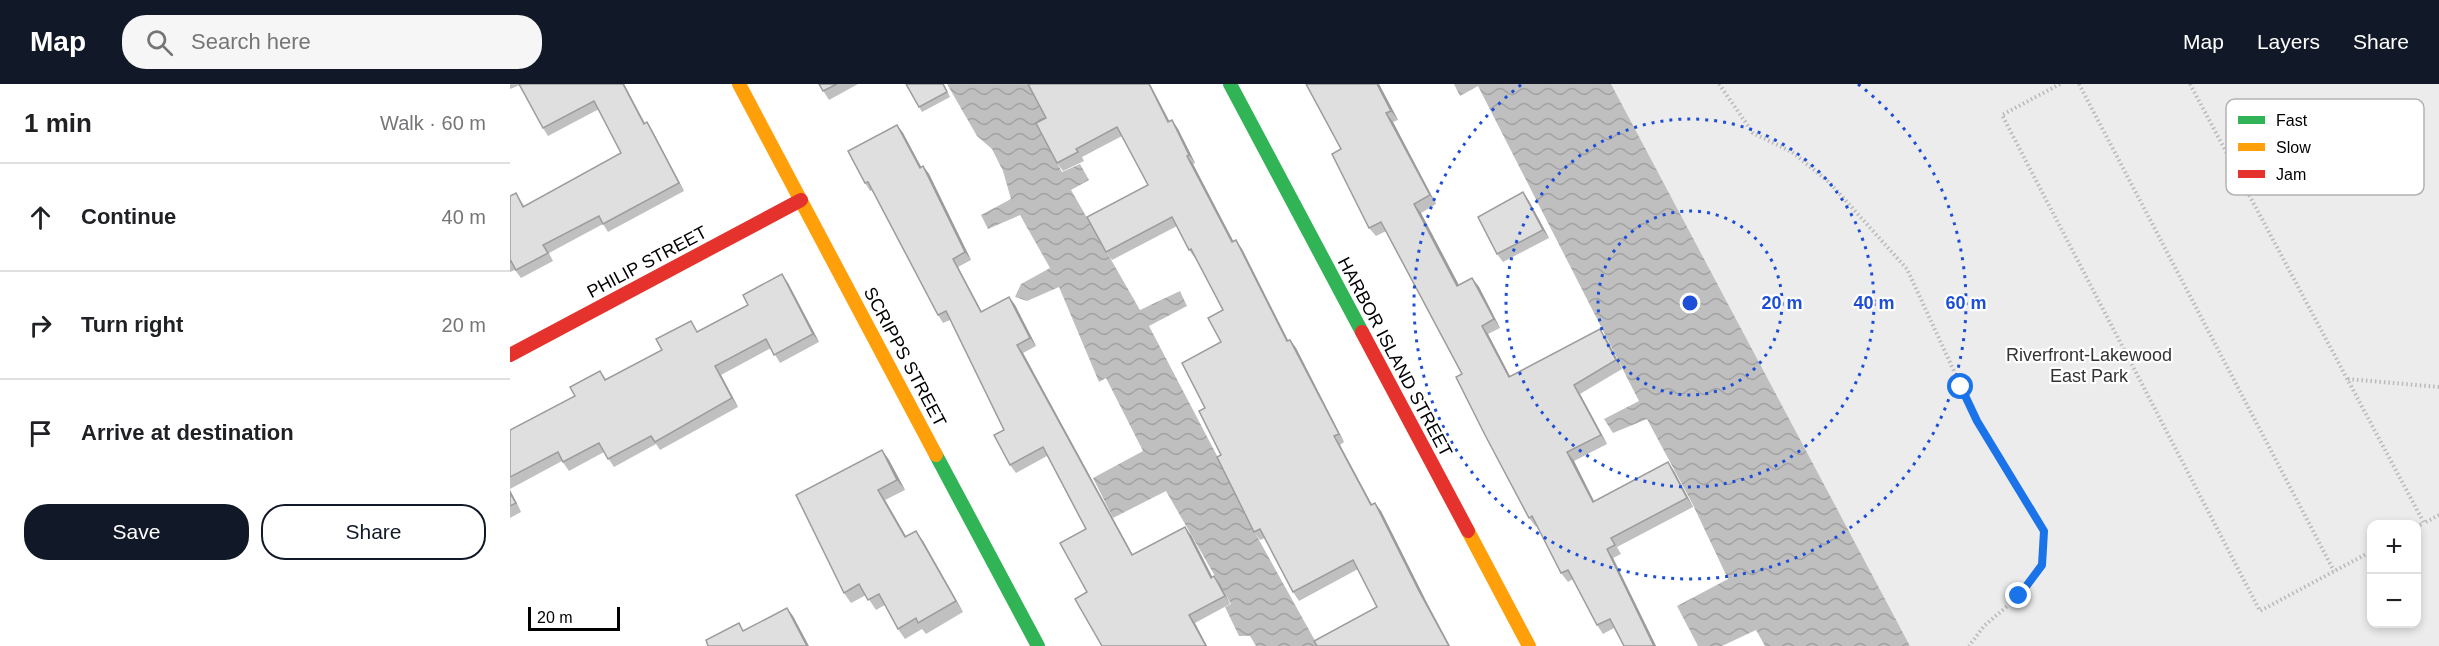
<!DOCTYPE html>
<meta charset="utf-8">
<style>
body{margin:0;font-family:Arial,sans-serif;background:#f6f6f6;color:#202124}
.controls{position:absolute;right:18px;bottom:18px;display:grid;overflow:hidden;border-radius:12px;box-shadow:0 3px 9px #0003}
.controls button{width:54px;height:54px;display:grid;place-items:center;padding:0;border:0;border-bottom:2px solid #e0e0e0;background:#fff;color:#202124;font:30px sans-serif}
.scale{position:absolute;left:18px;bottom:15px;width:92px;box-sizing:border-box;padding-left:6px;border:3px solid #000;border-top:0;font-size:16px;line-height:21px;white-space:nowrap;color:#000;-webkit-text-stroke:4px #fff;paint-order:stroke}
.stop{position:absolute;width:18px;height:18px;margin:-14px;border:4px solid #1a73e8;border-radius:50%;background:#fff}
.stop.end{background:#1a73e8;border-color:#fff;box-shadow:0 2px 6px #0008}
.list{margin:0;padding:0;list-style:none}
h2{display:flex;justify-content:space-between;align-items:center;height:78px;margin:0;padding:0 24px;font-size:26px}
h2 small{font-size:20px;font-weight:400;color:#757577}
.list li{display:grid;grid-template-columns:39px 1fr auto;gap:18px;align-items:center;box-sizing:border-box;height:108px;padding:0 24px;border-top:2px solid #e0e0e0}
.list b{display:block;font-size:22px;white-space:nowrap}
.list em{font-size:20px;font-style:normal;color:#757577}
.actions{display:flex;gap:12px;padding:18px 24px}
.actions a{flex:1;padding:14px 0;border:2px solid #111827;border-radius:24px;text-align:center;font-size:21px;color:#111827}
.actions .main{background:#111827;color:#fff}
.icon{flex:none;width:33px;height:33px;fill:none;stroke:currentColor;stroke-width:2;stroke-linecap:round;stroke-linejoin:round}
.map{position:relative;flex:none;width:1929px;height:562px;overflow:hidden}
header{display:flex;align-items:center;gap:36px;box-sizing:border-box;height:84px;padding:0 30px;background:#111827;color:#fff}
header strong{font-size:28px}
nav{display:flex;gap:33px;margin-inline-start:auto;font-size:21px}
.search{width:420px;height:54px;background:#f6f6f6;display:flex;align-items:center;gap:15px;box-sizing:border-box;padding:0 21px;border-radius:24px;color:#757577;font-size:22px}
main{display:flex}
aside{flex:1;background:#fff}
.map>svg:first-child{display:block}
</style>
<header>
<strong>Map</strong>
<div class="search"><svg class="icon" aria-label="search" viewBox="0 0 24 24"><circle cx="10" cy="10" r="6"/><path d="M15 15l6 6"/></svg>Search here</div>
<nav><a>Map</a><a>Layers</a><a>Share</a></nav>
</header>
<main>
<aside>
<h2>1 min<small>Walk · 60 m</small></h2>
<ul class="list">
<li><svg class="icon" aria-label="ahead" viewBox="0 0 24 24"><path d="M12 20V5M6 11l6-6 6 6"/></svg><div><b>Continue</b></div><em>40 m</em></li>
<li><svg class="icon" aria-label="right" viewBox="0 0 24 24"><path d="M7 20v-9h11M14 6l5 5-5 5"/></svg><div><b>Turn right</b></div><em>20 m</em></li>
<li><svg class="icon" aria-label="arrive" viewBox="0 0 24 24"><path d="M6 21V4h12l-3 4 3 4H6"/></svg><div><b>Arrive at destination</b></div></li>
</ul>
<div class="actions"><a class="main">Save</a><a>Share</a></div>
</aside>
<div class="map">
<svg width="1929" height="562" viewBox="0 0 1929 562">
<defs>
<pattern id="water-waves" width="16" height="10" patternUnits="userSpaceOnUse" patternTransform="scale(1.5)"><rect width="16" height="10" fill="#bfbfbf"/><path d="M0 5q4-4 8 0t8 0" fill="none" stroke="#a2a2a2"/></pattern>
</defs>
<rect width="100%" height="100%" fill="#fff"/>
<path fill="#ececec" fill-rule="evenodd" d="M1101,0H1929V562H1400ZM1862,440H1906V540H1862Z"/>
<g fill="url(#water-waves)">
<path d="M437,0H519L541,41L530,47L552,88L570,80L579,96L561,106L630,226L670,207L677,222L639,242L736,427L734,429L808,562H746L740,552H729L715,523L721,520L656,407L603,434L583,394L633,367L596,294L589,298L549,203L517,217L505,213L511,200L540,184L510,131L478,145L471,131L501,115L493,87L482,65L467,52Z"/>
<path d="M944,0H1101L1400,562H1255L1246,546L1212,562H1188L1167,522L1218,495L1183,421L1137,335L1103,349L1094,335L1129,317L968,2L950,12Z"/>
</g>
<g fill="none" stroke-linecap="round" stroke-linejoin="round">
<g stroke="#b9b9b9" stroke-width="4" stroke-dasharray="1.5 3" stroke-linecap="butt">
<path d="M1209,0L1243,49L1282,68L1320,99L1397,185L1467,337L1534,447L1532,481L1509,512L1474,542L1459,562"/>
<path d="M1550,0L1492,31L1750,527L1862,467"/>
<path d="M1569,0L1824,487"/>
<path d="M1680,0L1914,439L1929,431"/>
<path d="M1838,295L1929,303"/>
<path d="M1906,443L1914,439"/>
</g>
<g stroke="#30b455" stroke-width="14">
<path d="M720,0L852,248"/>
<path d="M426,371L528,562"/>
</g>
<g stroke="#ff9f0a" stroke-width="14">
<path d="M229,0L426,371"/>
<path d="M958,447L1019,562"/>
</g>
<g stroke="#e5322d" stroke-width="14">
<path d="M852,248L958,447"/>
<path d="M0,271L291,116"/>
</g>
</g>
<g fill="#c0c0c0">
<path d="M0,0H114L135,39L137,38L142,46L174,107L98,148L93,140L39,169L43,177L11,194L5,186L0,188V112L6,109L15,123L111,69L89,25L38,52L33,44L10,1L0,5Z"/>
<path d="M309,0H348L319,16Z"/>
<path d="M396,0H434L440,13L412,28Z"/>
<path d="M869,0L888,36L883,38L926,120L911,129L949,201L962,194L969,203L990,244L978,250L1000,292L1096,254L1112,285L1070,310L1097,360L1064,377L1084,418L1164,387L1183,423L1107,463L1111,470L1103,474L1146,562H1114L1104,544L1093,550L1087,541L1063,495L1058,498L1051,489L1027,442L1026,443L1019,434L952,290L876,147L866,152L859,144L831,65Z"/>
<path d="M536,34L660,37L662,36L668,45L685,79L683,80L723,158L732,165L778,257L780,256L786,264L834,358L830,361L862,421L871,427L915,515L867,523L848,485L789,517L783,508L755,454L750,456L744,448L711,371L695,324L711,258L713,226L686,174H685L679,166L667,142L602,176L596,168L638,101L612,52L572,73L574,77L553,87L547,79Z"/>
<path d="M387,41L393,49L411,83L413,82L419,90L461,176L448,183L472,228L499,213L505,221L526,262L513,269L623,471L681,451L702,493L704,492L710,500L720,520L685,539L577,508L576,445L537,372L506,389L500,381L494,346L440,236L433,239L428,231L363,106L360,107L355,99Z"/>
<path d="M1013,108L1019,117L1039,154L993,178L987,170Z"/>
<path d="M278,199L309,258L270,279L261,264L211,291L228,323L150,366L146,360L104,383L94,368L59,387L52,377L0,405V346L65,312L90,287L96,295L188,248Z"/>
<path d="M372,366L379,376L395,406L375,416L396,452L413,457L453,528L416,550L412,545L395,555L388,545L375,521L366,526L356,511L341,519L334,509Z"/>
<path d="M0,406L11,428L0,434Z"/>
</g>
<g fill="#9c9c9c">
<path d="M113,0H114L139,48L134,40Z"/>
<path d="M639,0H640L664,46L658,38Z"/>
<path d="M867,0H869L888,36L881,27Z"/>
<path d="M876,29L883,38L926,120L920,111Z"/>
<path d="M662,36L668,45L685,79L679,71Z"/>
<path d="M137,38L142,46L174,107L169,99Z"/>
<path d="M387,41L393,49L416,92L410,84Z"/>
<path d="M677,72L683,80L728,166L722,158Z"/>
<path d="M413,82L419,90L461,176L455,168Z"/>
<path d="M1013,108L1019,117L1039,154L1033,146Z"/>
<path d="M904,120L911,129L954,211L947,202Z"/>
<path d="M726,156L732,165L783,266L777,257Z"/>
<path d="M443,175L448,183L476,236L471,228Z"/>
<path d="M272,190L278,199L309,258L303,250Z"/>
<path d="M962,194L969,203L990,244L984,235Z"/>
<path d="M499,213L505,221L526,262L520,254Z"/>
<path d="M972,242L978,250L1005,302L999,293Z"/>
<path d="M1090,245L1096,254L1112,285L1106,276Z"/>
<path d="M780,256L786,264L834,358L829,350Z"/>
<path d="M507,261L513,269L627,479L622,471Z"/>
<path d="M205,282L211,291L228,323L222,314Z"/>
<path d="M1064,301L1070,310L1097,360L1091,351Z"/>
<path d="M824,352L830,361L867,430L861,421Z"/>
<path d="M372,366L379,376L395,406L387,396Z"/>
<path d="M1057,368L1064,377L1089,427L1083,418Z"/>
<path d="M1158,378L1164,387L1183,423L1177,414Z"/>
<path d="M0,406L11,428L6,419L0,409Z"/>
<path d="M368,406L375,416L402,463L395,453Z"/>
<path d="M865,419L871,427L915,515L940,562H939L909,507Z"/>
<path d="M675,443L681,451L707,502L701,494Z"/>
<path d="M406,447L413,457L453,528L446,517Z"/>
<path d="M1097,465L1103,474L1146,562H1144Z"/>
<path d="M704,492L710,500L720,520L715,512Z"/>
<path d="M277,524L283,532L299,562H297Z"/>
<path d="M679,531L685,539L697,562H696Z"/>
</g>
<g fill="#dfdfdf" stroke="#9c9c9c" stroke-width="1.5">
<path d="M9,0H113L134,40L137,38L169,99L93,140L89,132L33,161L38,169L6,186L1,177L0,178V112L6,109L13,123L111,69L84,17L33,44Z"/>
<path d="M309,0H327L313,7Z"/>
<path d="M396,0H433L437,8L409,23Z"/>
<path d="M518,0H639L658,38L662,36L679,71L677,72L722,158L726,156L777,257L780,256L829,350L824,352L861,421L865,419L909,507L939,562H807L804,557L867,523L843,476L783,508L750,445L744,448L707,373L711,371L689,327L695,324L672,279L711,258L698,234L713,226L681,165L679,166L662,133L596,168L577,133L638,101L607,43L566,65L568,68L547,79L526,39L536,34Z"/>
<path d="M796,0H867L881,27L876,29L920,111L904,120L947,202L962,194L984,235L972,242L999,293L1090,245L1106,276L1064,301L1091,351L1057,368L1083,418L1158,378L1177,414L1101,454L1105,461L1097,465L1144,562H1114L1100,535L1087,541L1058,486L1051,489L1022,432L1019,434L975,351L946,293L952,290L871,138L859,144L822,70L831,65Z"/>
<path d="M387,41L410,84L413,82L455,168L443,175L471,228L499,213L520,254L507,261L622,471L675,443L701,494L704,492L715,512L679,531L696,562H592L565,515L577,508L550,459L576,445L533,363L500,381L484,351L494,346L436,227L428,231L358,98L355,99L338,67Z"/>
<path d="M1013,108L1033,146L987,170L968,133Z"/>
<path d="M272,190L303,250L264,271L256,255L205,282L222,314L145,358L141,352L98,375L89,359L53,378L48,368L0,393V346L65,312L60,303L90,287L95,296L152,266L146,255L181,237L187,248L238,221L233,211Z"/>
<path d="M372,366L387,396L368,406L395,453L406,447L446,517L408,539L406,534L388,545L369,510L358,516L349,500L334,509L286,411Z"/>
<path d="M0,409L6,419L0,422Z"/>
<path d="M277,524L297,562H198L196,556L229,539L233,547Z"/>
</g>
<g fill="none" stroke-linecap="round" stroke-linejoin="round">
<path stroke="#1a73e8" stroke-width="8" d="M1451,303L1467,337L1534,447L1532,481L1509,512"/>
</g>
<g fill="none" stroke="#1d4ed8" stroke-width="3" stroke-dasharray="3 6">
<circle cx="1180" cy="219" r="92"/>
<circle cx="1180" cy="219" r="184"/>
<path d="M1348 0A276 276 0 1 1 1012 0"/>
</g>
<g text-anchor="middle" stroke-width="4.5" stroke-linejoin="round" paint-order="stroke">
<g font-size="18" fill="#000" stroke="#fff">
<text transform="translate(137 178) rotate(-28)" y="6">PHILIP STREET</text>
<text transform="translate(395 273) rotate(62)" y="6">SCRIPPS STREET</text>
<text transform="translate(885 273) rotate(62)" y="6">HARBOR ISLAND STREET</text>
</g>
<g font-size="18" fill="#333" stroke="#fff">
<text x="1579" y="277">Riverfront-Lakewood<tspan x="1579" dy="21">East Park</tspan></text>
</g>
</g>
<rect x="1716" y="15" width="198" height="96" rx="9" fill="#fff" stroke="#b2b2b2" stroke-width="1.5"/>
<rect x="1728" y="32" width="27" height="8" fill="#30b455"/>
<rect x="1728" y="59" width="27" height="8" fill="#ff9f0a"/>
<rect x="1728" y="86" width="27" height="8" fill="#e5322d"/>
<g font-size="16" fill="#000">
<text x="1766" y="42">Fast</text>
<text x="1766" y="69">Slow</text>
<text x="1766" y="96">Jam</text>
</g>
<circle cx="1180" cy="219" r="9" fill="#1d4ed8" stroke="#fff" stroke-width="3"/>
<g font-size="18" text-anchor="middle" font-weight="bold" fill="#1d4ed8" stroke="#fff" stroke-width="4.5" stroke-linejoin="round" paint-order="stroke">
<text x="1272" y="225">20 m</text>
<text x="1364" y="225">40 m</text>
<text x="1456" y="225">60 m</text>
</g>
</svg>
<div class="controls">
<button>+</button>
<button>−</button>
</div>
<div class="scale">20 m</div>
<div class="stop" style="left:1451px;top:303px"></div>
<div class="stop end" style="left:1509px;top:512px"></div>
</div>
</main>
